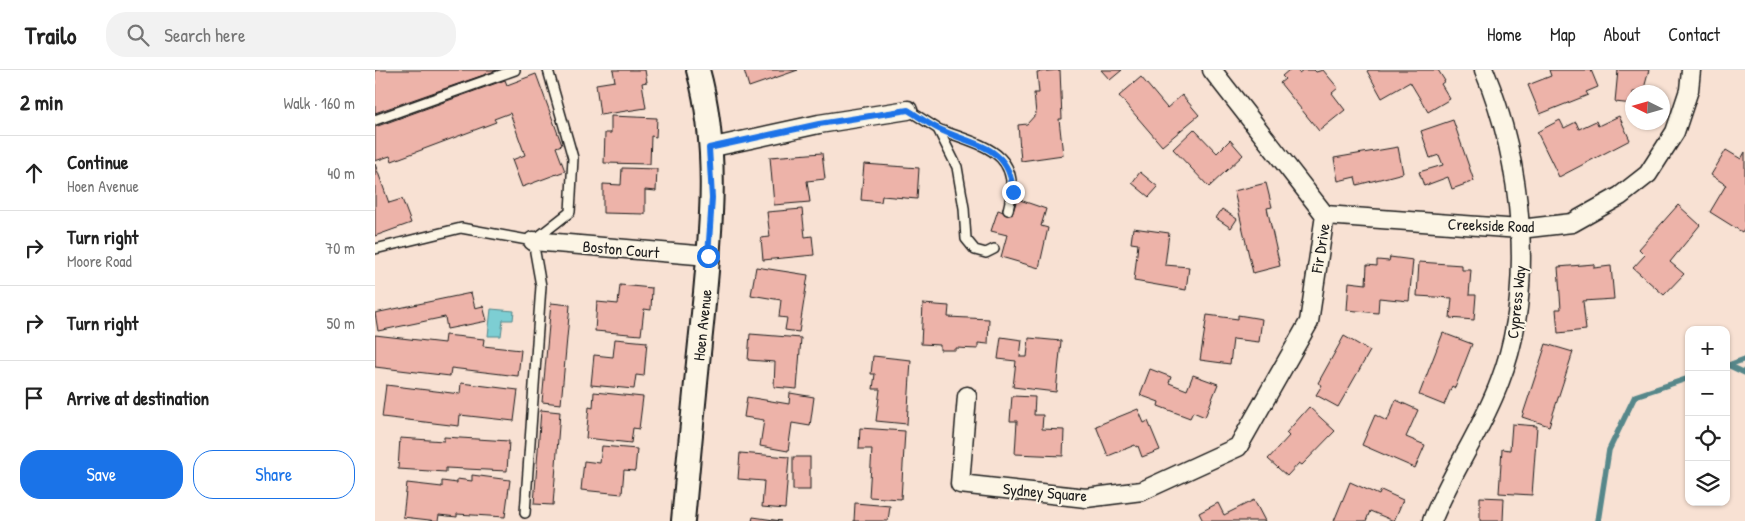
<!DOCTYPE html>
<meta charset="utf-8">
<style>
body{margin:0;font-family:"Patrick Hand",sans-serif;background:#f2f2f2;color:#222}
.controls{position:absolute;right:15px;bottom:15px;display:grid;overflow:hidden;border-radius:10px;box-shadow:0 1px 4px #0004}
.controls button{width:45px;height:45px;display:grid;place-items:center;padding:0;border:0;border-bottom:1px solid #e0e0e0;background:#fff;color:#222;font:25px sans-serif}
.compass{position:absolute;left:1250px;top:15px;width:45px;height:45px;border-radius:50%;background:#fff;box-shadow:0 1px 4px #0004;rotate:275deg}
.stop{position:absolute;width:15px;height:15px;margin:-11px;border:4px solid #1a73e8;border-radius:50%;background:#fff}
.stop.end{background:#1a73e8;border-color:#fff;box-shadow:0 1px 5px #0008}
.list{margin:0;padding:0;list-style:none}
h2{display:flex;justify-content:space-between;align-items:center;height:65px;margin:0;padding:0 20px;font-size:21px}
h2 small{font-size:16px;font-weight:400;color:#767676}
.list li{display:grid;grid-template-columns:32px 1fr auto;gap:15px;align-items:center;box-sizing:border-box;height:75px;padding:0 20px;border-top:1px solid #e0e0e0}
.list b{display:block;font-size:19px;white-space:nowrap}
.list p{margin:0;font-size:16px;white-space:nowrap;color:#767676}
.list em{font-size:16px;font-style:normal;color:#767676}
.actions{display:flex;gap:10px;padding:15px 20px}
.actions a{flex:1;padding:11px 0;border:1px solid #1a73e8;border-radius:20px;text-align:center;font-size:18px;color:#1a73e8}
.actions .main{background:#1a73e8;color:#fff}
.icon{flex:none;width:28px;height:28px;fill:none;stroke:currentColor;stroke-width:2;stroke-linecap:round;stroke-linejoin:round}
.map{position:relative;flex:none;width:1370px;height:451px;overflow:hidden}
header{display:flex;align-items:center;gap:30px;box-sizing:border-box;height:70px;padding:0 25px;background:#fff;border-bottom:1px solid #e0e0e0}
header strong{font-size:24px}
nav{display:flex;gap:28px;margin-inline-start:auto;font-size:18px}
.search{width:350px;height:45px;background:#f2f2f2;display:flex;align-items:center;gap:12px;box-sizing:border-box;padding:0 18px;border-radius:20px;color:#767676;font-size:19px}
main{display:flex}
aside{flex:1;background:#fff}
.map>svg:first-child{display:block}
</style>
<header>
<strong>Trailo</strong>
<div class="search"><svg class="icon" aria-label="search" viewBox="0 0 24 24"><circle cx="10" cy="10" r="6"/><path d="M15 15l6 6"/></svg>Search here</div>
<nav><a>Home</a><a>Map</a><a>About</a><a>Contact</a></nav>
</header>
<main>
<aside>
<h2>2 min<small>Walk · 160 m</small></h2>
<ul class="list">
<li><svg class="icon" aria-label="ahead" viewBox="0 0 24 24"><path d="M12 20V5M6 11l6-6 6 6"/></svg><div><b>Continue</b><p>Hoen Avenue</p></div><em>40 m</em></li>
<li><svg class="icon" aria-label="right" viewBox="0 0 24 24"><path d="M7 20v-9h11M14 6l5 5-5 5"/></svg><div><b>Turn right</b><p>Moore Road</p></div><em>70 m</em></li>
<li><svg class="icon" aria-label="right" viewBox="0 0 24 24"><path d="M7 20v-9h11M14 6l5 5-5 5"/></svg><div><b>Turn right</b></div><em>50 m</em></li>
<li><svg class="icon" aria-label="arrive" viewBox="0 0 24 24"><path d="M6 21V4h12l-3 4 3 4H6"/></svg><div><b>Arrive at destination</b></div></li>
</ul>
<div class="actions"><a class="main">Save</a><a>Share</a></div>
</aside>
<div class="map">
<svg width="1370" height="451" viewBox="0 0 1370 451">
<rect width="100%" height="100%" fill="#f8e1d3"/>
<filter id="ink" filterUnits="userSpaceOnUse"><feTurbulence type="fractalNoise" baseFrequency=".02" numOctaves="2"/><feDisplacementMap in="SourceGraphic" scale="10" xChannelSelector="R" yChannelSelector="G"/><feConvolveMatrix kernelMatrix="1 2 1 2 8 2 1 2 1" color-interpolation-filters="sRGB"/></filter>
<g filter="url(#ink)">
<path fill="#7dced3" stroke="#56878a" d="M116,239L139,241L138,250H128L126,266H113Z"/>
<g fill="none" stroke-linecap="round" stroke-linejoin="round">
<g stroke="#56878a" stroke-width="5.5">
<path d="M1353,295L1370,303"/>
<path d="M1351,296L1370,289"/>
<path d="M1223,451L1234,380L1260,326L1314,308"/>
</g>
</g>
<g fill="#edb3a9" stroke="#1c1c1c">
<path d="M0,0H123L0,43Z"/>
<path d="M238,0H270L272,12L267,13L271,38L225,45L221,14L240,11Z"/>
<path d="M369,0H423L374,17Z"/>
<path d="M685,0L687,49H684L688,85L646,91L643,55L652,54L661,44L659,23H664L662,2Z"/>
<path d="M726,0H747L735,10Z"/>
<path d="M914,0H922L924,3L928,0H939L941,2L948,0L963,18L957,23L970,40L944,61L905,13L910,9L907,6Z"/>
<path d="M994,0H1063L1070,11L1066,14L1075,29L1053,42L1035,12L1007,28L992,1Z"/>
<path d="M1174,0H1216L1223,17L1211,22L1213,25L1165,44L1153,15L1176,6Z"/>
<path d="M1243,0H1274L1268,22H1258V34L1240,32Z"/>
<path d="M161,4L187,75L181,77L190,101L147,117L137,90L150,85L135,43L119,49L121,52L17,91L15,86L0,91V57L130,10L132,15Z"/>
<path d="M766,7L792,38L807,25L824,45L787,76L744,26Z"/>
<path d="M236,46L282,48L281,67L276,66L275,94L229,93L230,63H236Z"/>
<path d="M1244,46L1255,70L1184,107L1162,62L1185,50L1189,58L1201,52L1204,59L1221,51L1223,56Z"/>
<path d="M1078,50L1099,111L1077,119L1073,107L1049,116L1044,102L1068,95L1064,85L1055,88L1046,61Z"/>
<path d="M819,59L842,83L855,70L868,85L834,117L798,79Z"/>
<path d="M1023,77L1028,103L982,115L980,107L963,111L959,88Z"/>
<path d="M1351,80L1366,89L1370,82V157L1367,162L1335,142L1351,115L1336,105Z"/>
<path d="M447,83L450,109L432,111L435,132L399,135L395,87Z"/>
<path d="M0,94L14,133L27,129L36,153L0,166Z"/>
<path d="M489,94L544,98L542,129L507,126L506,132L486,130Z"/>
<path d="M247,98L282,99L281,121L270,120V144L228,143V114L246,115Z"/>
<path d="M765,102L783,117L774,127L757,113Z"/>
<path d="M891,113L897,137L892,138L905,196L878,203L859,121Z"/>
<path d="M642,129L671,139L666,156L673,158L664,198L626,187L632,165L616,161L623,140L637,145Z"/>
<path d="M1303,135L1325,155L1295,192L1309,204L1289,225L1258,198L1270,185L1264,179Z"/>
<path d="M427,139L430,167L437,166L439,185L388,190L386,168L395,167L392,142Z"/>
<path d="M847,139L862,149L856,158L841,148Z"/>
<path d="M758,158L794,163L790,195L814,197L811,220L759,211L763,174L756,173Z"/>
<path d="M1015,187L1038,190L1034,231L1004,228L1003,243L972,240L974,212L991,214L992,195L1002,196V190L1014,191Z"/>
<path d="M1044,192L1087,195V200H1096L1094,225H1101L1099,250L1075,248L1077,228L1042,226Z"/>
<path d="M1219,194V198L1236,196L1239,229L1208,231L1211,260L1183,263L1181,239H1186L1183,197Z"/>
<path d="M381,197L433,205L424,262L410,260L412,248L404,247L406,230L376,225Z"/>
<path d="M245,215L277,218L276,240L269,239L266,265L220,261L222,232L243,234Z"/>
<path d="M96,223L100,238L108,236L112,251L72,259L70,247L3,261L0,243Z"/>
<path d="M176,233L195,235L186,334L167,332Z"/>
<path d="M548,234L574,236L573,247L614,249L613,274L603,273V279L581,278V280H565V275L546,274Z"/>
<path d="M832,245L863,249V245L887,249L884,272L858,269L855,294L825,290Z"/>
<path d="M1068,263L1097,274L1080,318L1077,316L1069,335L1044,325Z"/>
<path d="M375,264L426,268L422,319L399,317L400,292L373,290Z"/>
<path d="M0,265L69,273L70,265L109,269L108,276L146,280L143,306L76,298L75,306L0,297Z"/>
<path d="M969,266L995,281L963,337L941,325L947,315L943,313Z"/>
<path d="M626,267L647,270L645,287H652L654,268L686,271L681,322L638,317L641,291L623,289Z"/>
<path d="M240,269L272,272L269,306L261,305L259,319L216,315L219,285L238,287Z"/>
<path d="M1171,274L1198,282L1174,356L1147,347Z"/>
<path d="M498,286L536,290L532,354L501,351L505,319H498L500,304H496Z"/>
<path d="M775,299L796,307L794,313L812,320L818,305L843,314L830,347L818,342L815,348L783,336L784,332L765,325Z"/>
<path d="M86,313L143,320L139,351L85,345L84,356L7,347L11,315L85,324Z"/>
<path d="M219,322L268,327L264,359L258,358L256,373L211,368L214,337L218,338Z"/>
<path d="M415,323L439,327L435,356L417,353L413,381L385,376L389,350L369,347L372,327L414,334Z"/>
<path d="M637,326L660,327L659,345H668L667,359L689,360L688,386L640,384L642,351H635Z"/>
<path d="M1021,330L1043,340L1031,367L1050,375L1040,398L987,375L1000,345L1012,351Z"/>
<path d="M934,337L960,361L927,395L924,393L912,406L893,389L914,366L911,363Z"/>
<path d="M763,339L769,353L773,351L785,380L767,387L763,376L761,377L760,375L733,386L721,356Z"/>
<path d="M166,340L185,342L178,435L159,434Z"/>
<path d="M1137,354L1162,356L1157,425L1124,423L1127,379L1135,380Z"/>
<path d="M485,358L530,361L526,429L494,427L497,379H484Z"/>
<path d="M69,367L134,371L132,401L71,398V402L23,399L25,368L69,371Z"/>
<path d="M227,376L262,379L260,401L249,400L247,424L206,420L209,391L225,393Z"/>
<path d="M365,383L414,387L410,439L387,437L389,411L363,409Z"/>
<rect x="418" y="387" width="17" height="33"/>
<path d="M97,405L135,410L130,447L82,444V447L64,445L63,451L28,447L32,413L67,417V411L82,413V409L97,411Z"/>
<path d="M975,412L1004,425L1006,420L1028,430L1019,451L995,441L991,451H959Z"/>
<path d="M1105,427L1129,428L1128,451H1105Z"/>
<path d="M879,430L890,451H828L824,443L843,433L849,445Z"/>
<path d="M480,433L515,436L513,451H479Z"/>
<path d="M378,447L406,451H377Z"/>
</g>
<g fill="none" stroke-linecap="round" stroke-linejoin="round">
<defs>
<g id="service">
<path d="M533,40L563,59L582,97L589,138L591,169L600,180L611,183L619,179"/>
<path d="M0,50L140,0"/>
<path d="M563,59C608,76 649,81 633,140"/>
<path d="M0,179L86,158L158,171L195,142L198,88L173,0"/>
<path d="M150,443L166,216L158,171"/>
</g>
<g id="minor">
<path d="M334,78L444,54L533,40"/>
<path d="M950,145L1145,159L1197,153L1245,126L1273,104L1300,62L1314,20L1316,0"/>
<path d="M158,171L333,186"/>
<path d="M592,326L585,414L711,428L767,421L863,377L934,252L950,145L837,0"/>
<path d="M1057,451C1076,403 1107,360 1125,311C1161,218 1147,91 1109,0"/>
</g>
<path id="tertiary" d="M308,451C314,385 320,320 327,254C335,171 346,82 323,0"/>
</defs>
<use href="#service" stroke="#1c1c1c" stroke-width="12"/>
<use href="#minor" stroke="#1c1c1c" stroke-width="21"/>
<use href="#tertiary" stroke="#1c1c1c" stroke-width="26"/>
<use href="#service" stroke="#fcf5e5" stroke-width="9"/>
<use href="#minor" stroke="#fcf5e5" stroke-width="18"/>
<use href="#tertiary" stroke="#fcf5e5" stroke-width="22"/>
</g>
</g>
<g fill="none" stroke-linecap="round" stroke-linejoin="round" filter="url(#ink)">
<path stroke="#1a73e8" stroke-width="6" d="M333,186L337,128L334,78L444,54L533,40C543,46 553,54 564,59C599,76 635,75 638,122"/>
</g>
<g text-anchor="middle" stroke-width="4" stroke-linejoin="round" paint-order="stroke">
<g font-size="16" fill="#1c1c1c" stroke="#fcf5e5">
<text transform="translate(1116 155) rotate(2)" y="6">Creekside Road</text>
<text transform="translate(945 178) rotate(-81)" y="6">Fir Drive</text>
<text transform="translate(246 179) rotate(5)" y="6">Boston Court</text>
<text transform="translate(1141 232) rotate(-84)" y="6">Cypress Way</text>
<text transform="translate(327 255) rotate(-84)" y="6">Hoen Avenue</text>
<text transform="translate(670 422) rotate(5)" y="6">Sydney Square</text>
</g>
</g>
</svg>
<div class="controls">
<button>+</button>
<button>−</button>
<button><svg class="icon" aria-label="locate" viewBox="0 0 24 24"><circle cx="12" cy="12" r="6"/><path d="M12 2v4M12 18v4M2 12h4M18 12h4"/></svg></button>
<button><svg class="icon" aria-label="layers" viewBox="0 0 24 24"><path d="M12 4l9 5-9 5-9-5zM3 14l9 5 9-5"/></svg></button>
</div>
<svg class="compass" viewBox="-18 -18 36 36"><path d="M0-13l5 13h-10z" fill="#e53935"/><path d="M0 13l5-13h-10z" fill="#767676"/></svg>
<div class="stop" style="left:333px;top:186px"></div>
<div class="stop end" style="left:638px;top:122px"></div>
</div>
</main>
